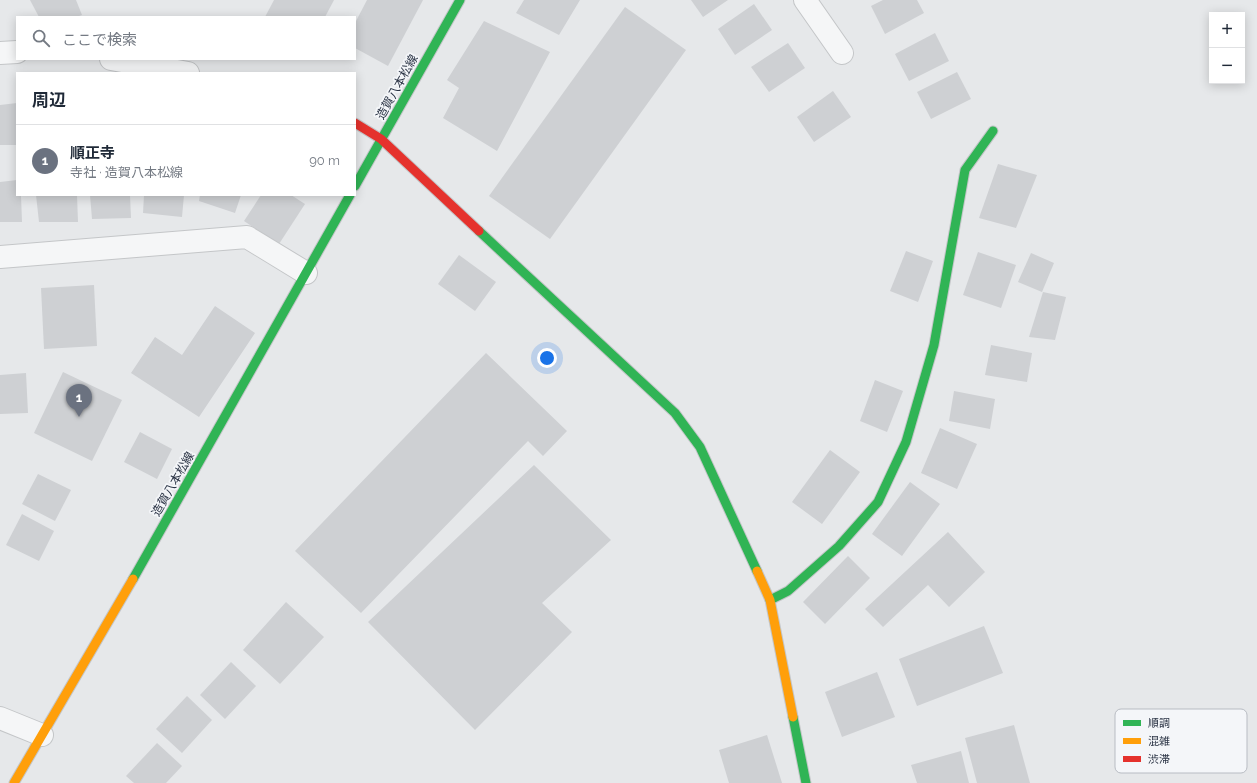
<!DOCTYPE html>
<html lang="ja">
<meta charset="utf-8">
<style>
body{margin:0;font-family:Raleway,"Noto Sans JP",sans-serif;background:#f2f2f3;color:#1f2937}
.controls{position:absolute;right:12px;top:12px;display:grid;overflow:hidden;border-radius:0px;box-shadow:0 2px 10px #0003}
.controls button{width:36px;height:36px;display:grid;place-items:center;padding:0;border:0;border-bottom:1px solid #e0e1e3;background:#fff;color:#1f2937;font:20px sans-serif}
.you{position:absolute;left:547px;top:358px;width:14px;height:14px;margin:-10px;border:3px solid #fff;border-radius:50%;background:#1a73e8;box-shadow:0 0 0 6px #1a73e833}
.badge{display:grid;place-items:center;width:26px;height:26px;border-radius:50%;background:#b45309;color:#fff;font-size:13px;font-weight:700}
.pin{position:absolute;translate:-50% -33px;filter:drop-shadow(0 1px 2px #0008)}
.pin::after{content:'';position:absolute;top:21px;width:14px;height:12px;background:inherit;clip-path:polygon(0 0,100% 0,50% 100%)}
.list{margin:0;padding:0;list-style:none}
h2{display:flex;justify-content:space-between;align-items:center;height:52px;margin:0;padding:0 16px;font-size:17px}
h2 small{font-size:13px;font-weight:400;color:#747a83}
.list li{display:grid;grid-template-columns:26px 1fr auto;gap:12px;align-items:center;box-sizing:border-box;height:72px;padding:0 16px;border-top:1px solid #e0e1e3}
.list b{display:block;font-size:15px;white-space:nowrap}
.list p{margin:0;font-size:13px;white-space:nowrap;color:#747a83}
.list em{font-size:13px;font-style:normal;color:#747a83}
.icon{flex:none;width:22px;height:22px;fill:none;stroke:currentColor;stroke-width:2;stroke-linecap:round;stroke-linejoin:round}
.map{position:relative;flex:none;width:1257px;height:783px;overflow:hidden}
.search{position:absolute;background:#fff;box-shadow:0 2px 10px #0003;left:16px;top:16px;width:340px;height:44px;display:flex;align-items:center;gap:10px;box-sizing:border-box;padding:0 14px;border-radius:0px;color:#747a83;font-size:15px}
.panel{position:absolute;background:#fff;box-shadow:0 2px 10px #0003;left:16px;top:72px;width:340px;height:124px;border-radius:0px}
.map>svg:first-child{display:block}
</style>
<div class="map">
<svg width="1257" height="783" viewBox="0 0 1257 783">
<rect width="100%" height="100%" fill="#e6e8ea"/>
<g fill="#ced0d3">
<path d="M30,0H76L82,15L76,17H39Z"/>
<path d="M274,0H334L325,17H265Z"/>
<path d="M367,0H423L388,66L355,48V23Z"/>
<path d="M524,0H580L559,35L516,13Z"/>
<path d="M691,0H728L703,17Z"/>
<path d="M883,0H917L924,13L885,34L871,6Z"/>
<path d="M754,4L772,30L735,55L718,29Z"/>
<path d="M625,7L686,50L550,239L489,196Z"/>
<path d="M484,21L550,52L497,151L443,118L459,88L447,80Z"/>
<path d="M935,33L949,61L909,81L895,54Z"/>
<path d="M788,43L805,68L769,92L751,67Z"/>
<path d="M957,72L971,99L931,119L917,92Z"/>
<path d="M833,91L851,117L814,142L797,117Z"/>
<path d="M17,103V145H0V105Z"/>
<path d="M998,164L1037,175L1016,228L979,218Z"/>
<path d="M17,180V195H21L22,222H0V182Z"/>
<path d="M36,195H77L78,222H39Z"/>
<path d="M90,195H130L131,218L92,219Z"/>
<path d="M144,195H184L182,217L143,213Z"/>
<path d="M200,195H241L235,213L199,201Z"/>
<path d="M261,195H291L305,204L279,244L244,221Z"/>
<path d="M906,251L933,261L918,302L890,291Z"/>
<path d="M978,252L1016,265L1001,308L963,295Z"/>
<path d="M1031,253L1054,263L1042,292L1018,282Z"/>
<path d="M459,255L496,282L475,311L438,284Z"/>
<path d="M94,285L97,346L44,349L41,288Z"/>
<path d="M1043,292L1066,297L1055,340L1029,337Z"/>
<path d="M215,306L255,333L199,417L131,373L155,337L182,355Z"/>
<path d="M991,345L1032,353L1027,382L985,375Z"/>
<path d="M486,353L567,431L543,456L528,441L361,613L295,551Z"/>
<path d="M63,372L122,400L92,461L34,433Z"/>
<path d="M26,373L28,413L0,414V375Z"/>
<path d="M875,380L903,391L887,432L860,421Z"/>
<path d="M954,391L995,399L990,429L949,421Z"/>
<path d="M940,428L977,444L957,489L921,473Z"/>
<path d="M140,432L172,449L157,479L124,462Z"/>
<path d="M830,450L860,472L822,524L792,502Z"/>
<path d="M534,465L611,540L542,603L572,632L475,730L368,622Z"/>
<path d="M38,474L71,490L55,521L22,504Z"/>
<path d="M910,482L940,504L902,556L872,534Z"/>
<path d="M22,514L54,531L39,561L6,545Z"/>
<path d="M948,532L985,572L949,607L928,585L883,627L865,609Z"/>
<path d="M848,556L870,578L825,624L803,602Z"/>
<path d="M286,602L324,637L280,684L243,650Z"/>
<path d="M984,626L1003,673L917,706L899,659Z"/>
<path d="M231,662L256,686L225,719L200,695Z"/>
<path d="M877,672L895,717L842,737L825,692Z"/>
<path d="M187,696L212,720L182,753L156,729Z"/>
<path d="M1014,725L1030,783H977L965,738Z"/>
<path d="M767,735L782,783H729L719,750Z"/>
<path d="M157,743L182,766L166,783H134L126,776Z"/>
<path d="M961,751L969,783H917L911,765Z"/>
</g>
<g fill="none" stroke-linecap="round" stroke-linejoin="round">
<defs>
<g id="street">
<path d="M805,0L842,53"/>
<path d="M0,53L17,52"/>
<path d="M111,59L188,73"/>
<path d="M0,257L247,237L306,273"/>
<path d="M0,718L42,735"/>
</g>
<g id="fast">
<path d="M355,186L460,0"/>
<path d="M479,231L675,413L700,447L757,571"/>
<path d="M133,579L350,195"/>
<path d="M770,600L788,591L839,546L878,502L906,442L934,345L965,170L993,131"/>
<path d="M793,717L806,783"/>
</g>
<g id="slow">
<path d="M757,571L770,600L793,717"/>
<path d="M14,783L133,579"/>
</g>
<path id="jam" d="M355,123L381,139L479,231"/>
</defs>
<use href="#street" stroke="#c4c6c8" stroke-width="24"/>
<use href="#fast" stroke="#c4c6c8" stroke-width="11"/>
<use href="#slow" stroke="#c4c6c8" stroke-width="11"/>
<use href="#jam" stroke="#c4c6c8" stroke-width="11"/>
<use href="#street" stroke="#f5f6f7" stroke-width="22"/>
<use href="#fast" stroke="#30b455" stroke-width="9"/>
<use href="#slow" stroke="#ff9f0a" stroke-width="9"/>
<use href="#jam" stroke="#e5322d" stroke-width="9"/>
</g>
<g text-anchor="middle" stroke-width="3.5" stroke-linejoin="round" paint-order="stroke">
<g font-size="12" fill="#2b3445" stroke="#f4f6f9">
<text transform="translate(397 87) rotate(-61)" y="4">造賀八本松線</text>
<text transform="translate(173 484) rotate(-60)" y="4">造賀八本松線</text>
</g>
</g>
<rect x="1115" y="709" width="132" height="64" rx="6" fill="#f4f6f9" stroke="#b8bcc3" stroke-width="1"/>
<rect x="1123" y="720" width="18" height="6" fill="#30b455"/>
<rect x="1123" y="738" width="18" height="6" fill="#ff9f0a"/>
<rect x="1123" y="756" width="18" height="6" fill="#e5322d"/>
<g font-size="11" fill="#2b3445">
<text x="1148" y="727">順調</text>
<text x="1148" y="745">混雑</text>
<text x="1148" y="763">渋滞</text>
</g>
</svg>
<div class="controls">
<button>+</button>
<button>−</button>
</div>
<div class="you"></div>
<div class="pin badge" style="left:79px;top:417px;background:#6b7280">1</div>
<div class="search"><svg class="icon" aria-label="search" viewBox="0 0 24 24"><circle cx="10" cy="10" r="6"/><path d="M15 15l6 6"/></svg>ここで検索</div>
<section class="panel">
<h2>周辺<small></small></h2>
<ul class="list">
<li><span class="badge" style="background:#6b7280">1</span><div><b>順正寺</b><p>寺社 · 造賀八本松線</p></div><em>90 m</em></li>
</ul>
</section>
</div>
